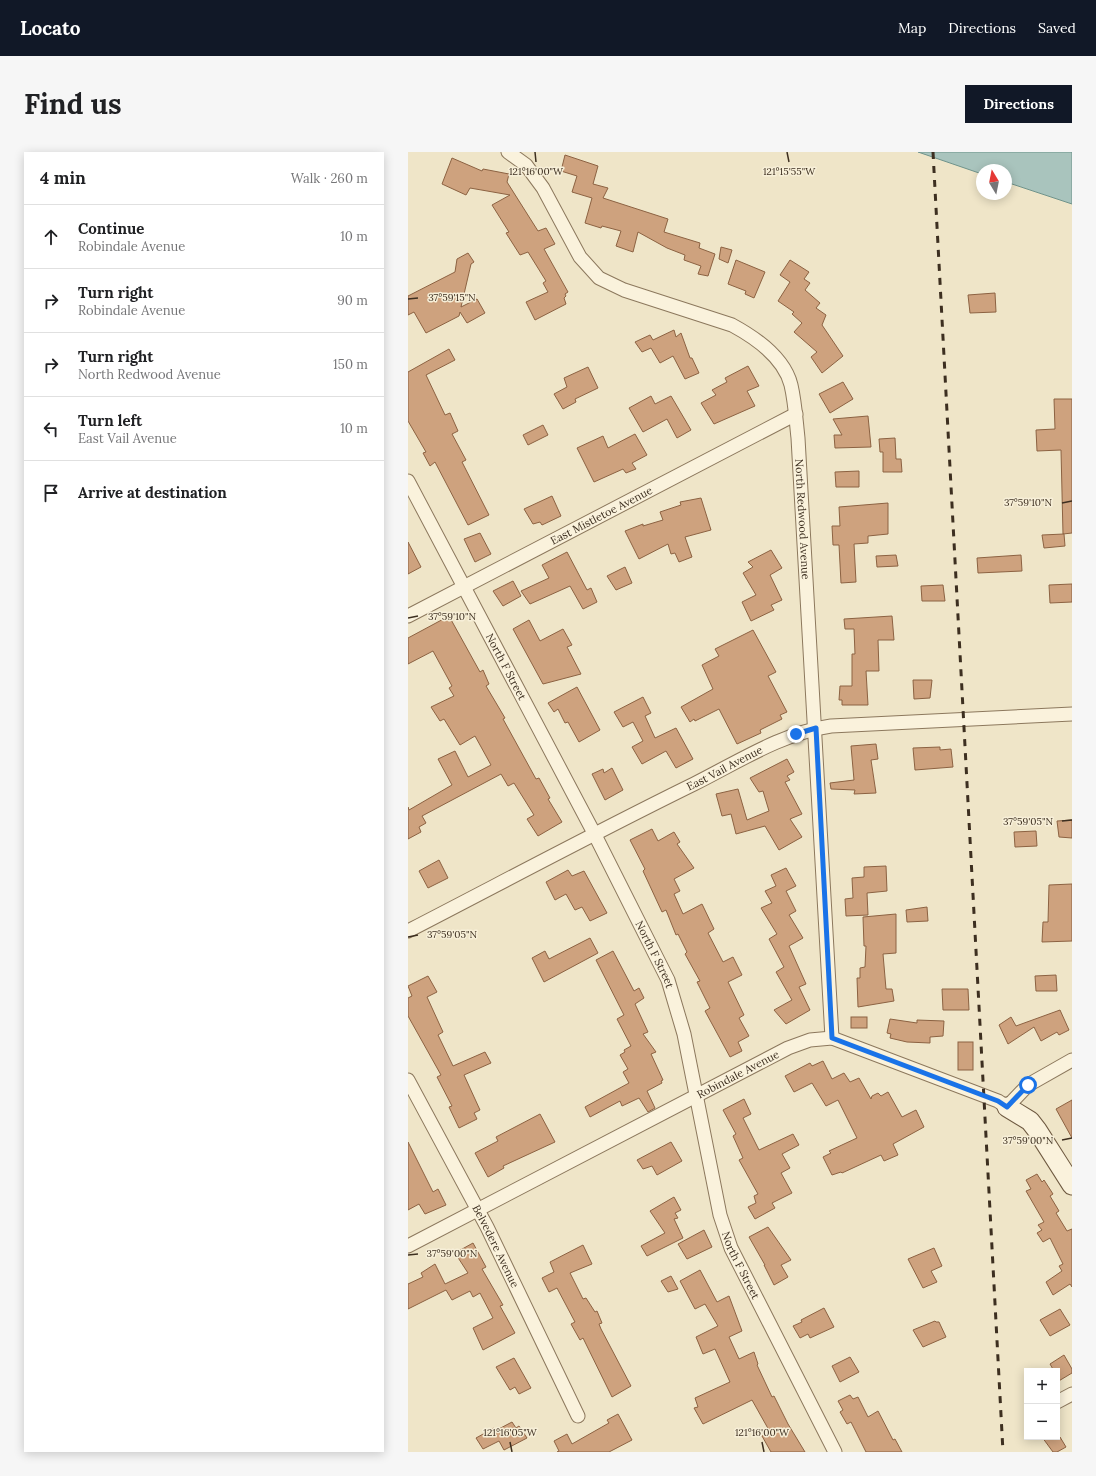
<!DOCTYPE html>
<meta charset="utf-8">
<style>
body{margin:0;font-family:Lora,serif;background:#f6f6f6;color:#202124}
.controls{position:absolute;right:12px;bottom:12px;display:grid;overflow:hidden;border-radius:0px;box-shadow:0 2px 10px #0003}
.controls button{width:36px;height:36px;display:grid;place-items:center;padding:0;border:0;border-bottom:1px solid #e0e0e0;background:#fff;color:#202124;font:20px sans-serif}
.compass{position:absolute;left:568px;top:12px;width:36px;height:36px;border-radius:50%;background:#fff;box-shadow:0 2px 10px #0003;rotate:350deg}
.stop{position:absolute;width:12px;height:12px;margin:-9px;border:3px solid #1a73e8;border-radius:50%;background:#fff}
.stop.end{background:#1a73e8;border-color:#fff;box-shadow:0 1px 4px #0008}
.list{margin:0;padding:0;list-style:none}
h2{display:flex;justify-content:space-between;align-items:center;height:52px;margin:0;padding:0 16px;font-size:17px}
h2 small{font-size:13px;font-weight:400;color:#757577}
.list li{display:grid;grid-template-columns:26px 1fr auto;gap:12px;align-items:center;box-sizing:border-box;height:64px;padding:0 16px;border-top:1px solid #e0e0e0}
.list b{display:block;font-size:15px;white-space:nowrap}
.list p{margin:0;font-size:13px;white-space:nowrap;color:#757577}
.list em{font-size:13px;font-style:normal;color:#757577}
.icon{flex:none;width:22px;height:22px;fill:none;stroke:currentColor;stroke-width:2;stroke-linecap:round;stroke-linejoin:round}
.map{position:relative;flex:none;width:664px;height:1300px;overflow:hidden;border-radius:0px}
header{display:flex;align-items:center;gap:24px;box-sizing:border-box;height:56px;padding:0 20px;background:#111827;color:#fff}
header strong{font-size:19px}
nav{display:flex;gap:22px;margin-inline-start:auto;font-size:14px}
.intro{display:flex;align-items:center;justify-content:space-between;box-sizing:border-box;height:96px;padding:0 24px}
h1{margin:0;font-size:28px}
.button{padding:10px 18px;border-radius:0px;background:#111827;color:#fff;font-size:14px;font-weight:700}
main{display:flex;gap:24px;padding:0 24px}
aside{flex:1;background:#fff;border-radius:0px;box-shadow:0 2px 10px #0003}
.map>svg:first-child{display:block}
</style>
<header>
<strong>Locato</strong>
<nav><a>Map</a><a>Directions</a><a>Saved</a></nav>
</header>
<div class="intro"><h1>Find us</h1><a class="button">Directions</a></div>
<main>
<aside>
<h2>4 min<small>Walk · 260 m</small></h2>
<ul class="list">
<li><svg class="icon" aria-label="ahead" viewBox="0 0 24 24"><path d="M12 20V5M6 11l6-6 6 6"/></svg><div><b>Continue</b><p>Robindale Avenue</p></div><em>10 m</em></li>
<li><svg class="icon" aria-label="right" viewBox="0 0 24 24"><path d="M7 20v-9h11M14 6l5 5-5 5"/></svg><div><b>Turn right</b><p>Robindale Avenue</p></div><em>90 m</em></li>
<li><svg class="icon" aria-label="right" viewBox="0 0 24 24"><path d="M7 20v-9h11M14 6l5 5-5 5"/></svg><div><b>Turn right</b><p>North Redwood Avenue</p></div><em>150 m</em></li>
<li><svg class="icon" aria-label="left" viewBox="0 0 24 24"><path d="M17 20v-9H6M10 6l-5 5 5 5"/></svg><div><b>Turn left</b><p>East Vail Avenue</p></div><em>10 m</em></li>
<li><svg class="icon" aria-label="arrive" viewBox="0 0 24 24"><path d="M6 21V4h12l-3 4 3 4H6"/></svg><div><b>Arrive at destination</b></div></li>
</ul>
</aside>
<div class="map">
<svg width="664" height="1300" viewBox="0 0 664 1300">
<rect width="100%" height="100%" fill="#efe5c8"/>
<path fill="#a9c4bd" stroke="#6f938b" d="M510,0H664V52L598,30V18H574V22Z"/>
<g fill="#cea27e" stroke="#8c6242">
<path d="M157,3L190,14L185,32L200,36L195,46L260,67L256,80L292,91L291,96L307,102L300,124L290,122L293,114L276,108L277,103L259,96L230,80L225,100L208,94L213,79L194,74L193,76L177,71L184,46L164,40L169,24L153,19Z"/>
<path d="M44,6L74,19L75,17L101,22L99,30L130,79L138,76L147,92L136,97L160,140L157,142L158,144L156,146L158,152L127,168L118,150L140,140L135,131L138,129L120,100L112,103L98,81L101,80L84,53L102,43L62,36L58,43L34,32Z"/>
<path d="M313,95L324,98L320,111L311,107Z"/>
<path d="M60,101L66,110L63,112L53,155L69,147L77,161L59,171L52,160L51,164L18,181L6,160L0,163V144L47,120L49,107Z"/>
<path d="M328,108L357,120L346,146L337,142L338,139L320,132Z"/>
<path d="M382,108L401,120L396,127L402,131L397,138L412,151L408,156L418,163L414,173L435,204L414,221L403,205L409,200L386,180L394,171L384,162L386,160L370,149L382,130L372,123Z"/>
<path d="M587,141L588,160L562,161L560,143Z"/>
<path d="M266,178L268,185L273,181L282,206H284L291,221L277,227L265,204L252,211L243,196L234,200L227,190L242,183L245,188Z"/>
<path d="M41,197L47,208L18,223L37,263L42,261L50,279L44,282L58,308L54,310L81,363L60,373L27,310L22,314L15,301L18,300L0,269V220Z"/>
<path d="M340,214L351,234L339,239L347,254L306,272L293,251L308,243L304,238L319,230L317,226Z"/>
<path d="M180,215L190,236L167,247L168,250L155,257L146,242L159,235L156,226Z"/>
<path d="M435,230L445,247L422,261L411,242Z"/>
<path d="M243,244L247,252L263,244L283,278L269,286L259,267L235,280L221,256Z"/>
<path d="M646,247H664V381L655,382L653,298L629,299L628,278L647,277Z"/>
<path d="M460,264L463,295L427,296L426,283H434L425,267Z"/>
<path d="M135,273L140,283L120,293L115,283Z"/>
<path d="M227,282L239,303L224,311L228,317L218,321L215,317L186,330L169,296L195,284L200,296Z"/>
<path d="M487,286L488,307H493L494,320H475V300H472L471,287Z"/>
<path d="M451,319V335H428L427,320Z"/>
<path d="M144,344L153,364L134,373L132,370L125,372L116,357Z"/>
<path d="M293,346L303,378L277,385L284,405L271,410L267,401L263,402L260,392L231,407L217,379L235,372V374L255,368L252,360L273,353L272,350Z"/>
<path d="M480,351V382L460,384V391L446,392L448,430L433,431L431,393H425L424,374H432L431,355Z"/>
<path d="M72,381L83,402L67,410L56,387Z"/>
<path d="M656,382L657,394L636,396L634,383Z"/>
<path d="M0,390L13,415L0,422Z"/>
<path d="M363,398L374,416L362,423L374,448L363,453L366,458L343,469L334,450L348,443L335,421L345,415L340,410Z"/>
<path d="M159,400L179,438L183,436L189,450L175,457L162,434L122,452L113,439L141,426L134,413Z"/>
<path d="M488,403L490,414L469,415L468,404Z"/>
<path d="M613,403L614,419L570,421L569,406Z"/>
<path d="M217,415L224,431L208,438L199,424Z"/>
<path d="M105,429L113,444L95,454L85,439Z"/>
<path d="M664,432V450L642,451L641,433Z"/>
<path d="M535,433L537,449H514L513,434Z"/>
<path d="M41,464L72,520L75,518L81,532L78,534L97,566L95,567L128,627L131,626L142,646L140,647L154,670L130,684L119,667L126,663L106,631L100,634L93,622L14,664L18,671L11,675L13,680L0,687V655L1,658L44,633L30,607L47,599L60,625L83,613L67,584L52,593L36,567L32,569L23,555L46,544L41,536L44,534L25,499L0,512V486Z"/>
<path d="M484,464L486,488H470L471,519H458L460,553H434V548H431L432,534H444V502H447L446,477H437L436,467Z"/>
<path d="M121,468L132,489L155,477L164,493L159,495L173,522L135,532L105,477Z"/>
<path d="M345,478L368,520L360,524L379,560L372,563L374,567L352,578L353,581L329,592L311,557L287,569L286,567L282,570L273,555L305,537L294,513L311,504L307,497Z"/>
<path d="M505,528H524L522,546L506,547Z"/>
<path d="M169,535L192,578L171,590L160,570L157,571L150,557L146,560L140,551Z"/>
<path d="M235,545L243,561L237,564L247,586L268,576L285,607L268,616L258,599L234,612L224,595L235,589L225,570L215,575L206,560Z"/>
<path d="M468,592L470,607L463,608L468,641L446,642L447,638L423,637L422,631L446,628L443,594Z"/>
<path d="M532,595V598L543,597L545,615L507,618L505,596Z"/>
<path d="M379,607L386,620L379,624L382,628L377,630L394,662L382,667L394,685L371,698L357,674L328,682L323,662L314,664L308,642L330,637L339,668L361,659L355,639L351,640L342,626Z"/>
<path d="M204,616L215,638L197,648L184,622L195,617L196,621Z"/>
<path d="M664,668V686L651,685L649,669Z"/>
<path d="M244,677L250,689L266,680L272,690L269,692L286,716L266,727L272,739L266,742L275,762L294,752L306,777L300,781L315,810L325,805L334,823L320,830L336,863L331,866L341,884L330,890L334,899L322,905L297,859L302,856L289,830L292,829L277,802L279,800L270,782L268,783L258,758L254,760L235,719L237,717L222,688Z"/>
<path d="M628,679L629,694L607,695L606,680Z"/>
<path d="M31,708L40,726L20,736L11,719Z"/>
<path d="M478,714L479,739L459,741L460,763L438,764L437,747L445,746L444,726L456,725V715Z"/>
<path d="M378,716L388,734L378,739L388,759L381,763L395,786L381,794L398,832L391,835L402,858L378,872L366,858L384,848L368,820L376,815L361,787L369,782L353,756L364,751L357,739L368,734L363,723Z"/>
<path d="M160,718L164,724L176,719L199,761L182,769L174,755L167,758L158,742L147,748L138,730Z"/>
<path d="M664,732V789L634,790L635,770H640L641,733Z"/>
<path d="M519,755L520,769L499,770L498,758Z"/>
<path d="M488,762V801L475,802L478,837H484L486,849L450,855L449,826H452V816L457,815L458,794H456L455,765Z"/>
<path d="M182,786L190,801L136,830L124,806L137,799L141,807Z"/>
<path d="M205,799L226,839L231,836L236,846L227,852L240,880L235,882L248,900L243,902L255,928L253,929L254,931L239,939L247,956L240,960L231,946L214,954L212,949L182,965L177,955L221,931L215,920L220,917L212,903L217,900L216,898L223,894L209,867L216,863L188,808Z"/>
<path d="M648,823L649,839H628L627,824Z"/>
<path d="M20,824L29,840L19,845L35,880L30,883L45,914L77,900L83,911L56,923L72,958L66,961L69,967L51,976L41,955L44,954L29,925L33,923L0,864V846L4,844L0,834Z"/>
<path d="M534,837H560L561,858H535Z"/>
<path d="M652,858L661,878L651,883L649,880L633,889L626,875L600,892L591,873L603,865L608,874Z"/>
<rect x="443" y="865" width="16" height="11"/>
<path d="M482,867L509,871V868L536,869L535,884L522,885V891L499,890L482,886L483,882L479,881Z"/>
<rect x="550" y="890" width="15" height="28"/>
<path d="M415,909L424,927L436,921L442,930L451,926L463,947L464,944L470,941L473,944L480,940L494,965L508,958L516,975L485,992L490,1003L476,1009L473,1003L434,1021L433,1020L424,1023L415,1005L423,1001L421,999L449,986L430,948L418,954L404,931L386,940L377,924L402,911L404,914Z"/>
<path d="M336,947L343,962L335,966L351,998L385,982L391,993L374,1002L382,1016L373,1021L384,1041L364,1051L367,1056L347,1067L340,1055L348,1051L346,1044L350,1042L331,1008L335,1006L325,984L328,982L315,958Z"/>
<path d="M664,948V986L648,957Z"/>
<path d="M132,962L147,990L95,1014L96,1016L80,1025L67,1001L90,989L88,985Z"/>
<path d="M0,990L25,1040L30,1037L38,1053L17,1062L11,1052L0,1058Z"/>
<path d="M263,990L274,1009L249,1023L244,1014L235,1017L229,1008Z"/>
<path d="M629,1022L634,1030L636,1028L645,1042L642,1044L651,1059L648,1061L659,1079L664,1077V1135L662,1132L645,1143L638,1130L654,1119L651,1114L655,1112L642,1086L635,1090L629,1081L634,1078L630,1073L636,1070L618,1039L623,1037L618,1028Z"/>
<path d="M266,1045L273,1058L267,1061L270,1066L266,1067L275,1086L239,1104L233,1094L257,1081L242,1059Z"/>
<path d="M360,1075L383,1108L373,1113L380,1125L366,1133L356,1113H357L341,1085Z"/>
<path d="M296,1078L304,1095L279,1107L270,1092Z"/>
<path d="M65,1091L78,1115L74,1117L95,1153L92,1154L107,1181L75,1198L65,1176L85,1166L72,1141L65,1145L62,1139L44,1148L38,1138L0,1157V1132L15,1125L13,1121L27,1112L37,1132L60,1121L47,1101Z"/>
<path d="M175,1093L184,1112L162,1121L175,1147L178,1146L187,1160L189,1159L194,1171L191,1172L193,1177L223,1234L204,1245L175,1186L172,1188L163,1172L167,1170L149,1136L141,1140L134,1126L146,1120L142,1110Z"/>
<path d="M526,1096L534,1114L523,1119L529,1130L515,1136L500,1107Z"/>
<path d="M292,1118L309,1150L321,1144L334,1179L321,1185L331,1207L346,1200L350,1212L349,1213L364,1245L366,1244L380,1272L397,1300H363L354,1284L362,1280L344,1248L295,1272L286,1256L290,1255L287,1246L322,1230L307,1197L295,1202L288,1185L310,1174L297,1152L287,1157L272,1129Z"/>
<path d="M263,1124L270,1137L260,1140L253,1129Z"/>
<path d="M416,1156L426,1175L402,1186L400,1182L392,1186L385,1174L394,1170L393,1168Z"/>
<path d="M652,1157L662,1173L642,1184L632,1168Z"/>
<path d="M527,1169L528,1170H531L538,1185L515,1195L505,1178Z"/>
<path d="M656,1203L664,1217V1221L649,1230V1219H646L642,1212Z"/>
<path d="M442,1205L451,1220L432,1230L424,1214Z"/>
<path d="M106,1206L123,1236L111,1242L107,1235L102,1238L88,1215Z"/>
<path d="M442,1243L445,1247L450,1245L460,1265L470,1259L485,1288L487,1287L494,1300H458L443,1270L439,1272L432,1260L435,1258L430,1249Z"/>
<path d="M210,1262L224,1288L201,1300H149L151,1299L146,1289L159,1282L164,1292L201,1271L199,1268Z"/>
<path d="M104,1270L108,1276L111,1274L119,1286L96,1298L91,1289L75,1297L68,1286L86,1276L87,1279Z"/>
<path d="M634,1285H652L658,1295L649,1300H645Z"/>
</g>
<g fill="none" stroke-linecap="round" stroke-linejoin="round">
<defs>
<g id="street">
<path id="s1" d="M100,0L118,13L135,36L172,105L191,126L216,138L324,173C348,186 376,205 383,233C387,250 388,268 390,286L424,886"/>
<path id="s2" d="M0,329L187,683L260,828L276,882L312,1063L323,1096L427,1300"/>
<path id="s3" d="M0,464L388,262"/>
<path id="s4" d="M0,779C95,730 190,679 286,632C330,610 374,581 423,574L664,562"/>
<path id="s5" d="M0,928L79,1075L170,1264"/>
<path id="s6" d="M0,1094L380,896L402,888L424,886L590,949L599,955L620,933L664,908"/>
<path d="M649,1250L664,1242"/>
</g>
<path id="secondary" d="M599,955L622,969L629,978L664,1033"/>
</defs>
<use href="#street" stroke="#8c785d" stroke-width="15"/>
<use href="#secondary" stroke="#6e5940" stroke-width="21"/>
<use href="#street" stroke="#faf2dc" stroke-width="13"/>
<use href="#secondary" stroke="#faf2dc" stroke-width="19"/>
<path stroke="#3d2f20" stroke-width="3" stroke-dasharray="7 7" stroke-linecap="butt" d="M525,0L595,1300"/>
</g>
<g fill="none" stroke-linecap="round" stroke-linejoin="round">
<path stroke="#1a73e8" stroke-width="5" d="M388,582L408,576L424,886L590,949L599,955L620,933"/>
</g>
<path fill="none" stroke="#3d2f20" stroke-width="1.5" d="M127,0L128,10M379,0L381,10M0,147L10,146M654,351L664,349M0,466L10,464M654,669L664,668M0,785L10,783M654,988L664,986M0,1103L10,1102M102,1290L104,1300M354,1290L356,1300"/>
<g text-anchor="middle" stroke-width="3" stroke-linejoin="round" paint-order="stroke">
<g font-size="11" fill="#3d2f20" stroke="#f7efd8">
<text dy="4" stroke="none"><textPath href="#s3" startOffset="218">East Mistletoe Avenue</textPath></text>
<text dy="4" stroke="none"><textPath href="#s1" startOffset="520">North Redwood Avenue</textPath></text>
<text dy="4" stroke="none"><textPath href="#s2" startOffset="210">North F Street</textPath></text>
<text dy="4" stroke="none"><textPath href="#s4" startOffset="356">East Vail Avenue</textPath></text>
<text dy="4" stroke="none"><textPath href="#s2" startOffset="534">North F Street</textPath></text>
<text dy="4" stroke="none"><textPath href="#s6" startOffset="372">Robindale Avenue</textPath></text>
<text dy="4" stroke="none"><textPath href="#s5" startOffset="188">Belvedere Avenue</textPath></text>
<text dy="4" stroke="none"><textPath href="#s2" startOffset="858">North F Street</textPath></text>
</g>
</g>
<g font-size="10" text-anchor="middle" fill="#3d2f20" stroke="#f7efd8" stroke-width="3" stroke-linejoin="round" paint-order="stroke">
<text x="128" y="23">121°16'00"W</text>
<text x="381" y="23">121°15'55"W</text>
<text x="44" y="149">37°59'15"N</text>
<text x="620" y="354">37°59'10"N</text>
<text x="44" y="468">37°59'10"N</text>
<text x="620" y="673">37°59'05"N</text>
<text x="44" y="786">37°59'05"N</text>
<text x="620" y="992">37°59'00"N</text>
<text x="44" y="1105">37°59'00"N</text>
<text x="102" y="1284">121°16'05"W</text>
<text x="354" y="1284">121°16'00"W</text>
</g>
</svg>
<div class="controls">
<button>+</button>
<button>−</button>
</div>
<svg class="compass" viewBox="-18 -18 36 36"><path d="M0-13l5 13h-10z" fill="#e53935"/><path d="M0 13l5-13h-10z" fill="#757577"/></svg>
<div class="stop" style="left:620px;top:933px"></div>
<div class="stop end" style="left:388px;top:582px"></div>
</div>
</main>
